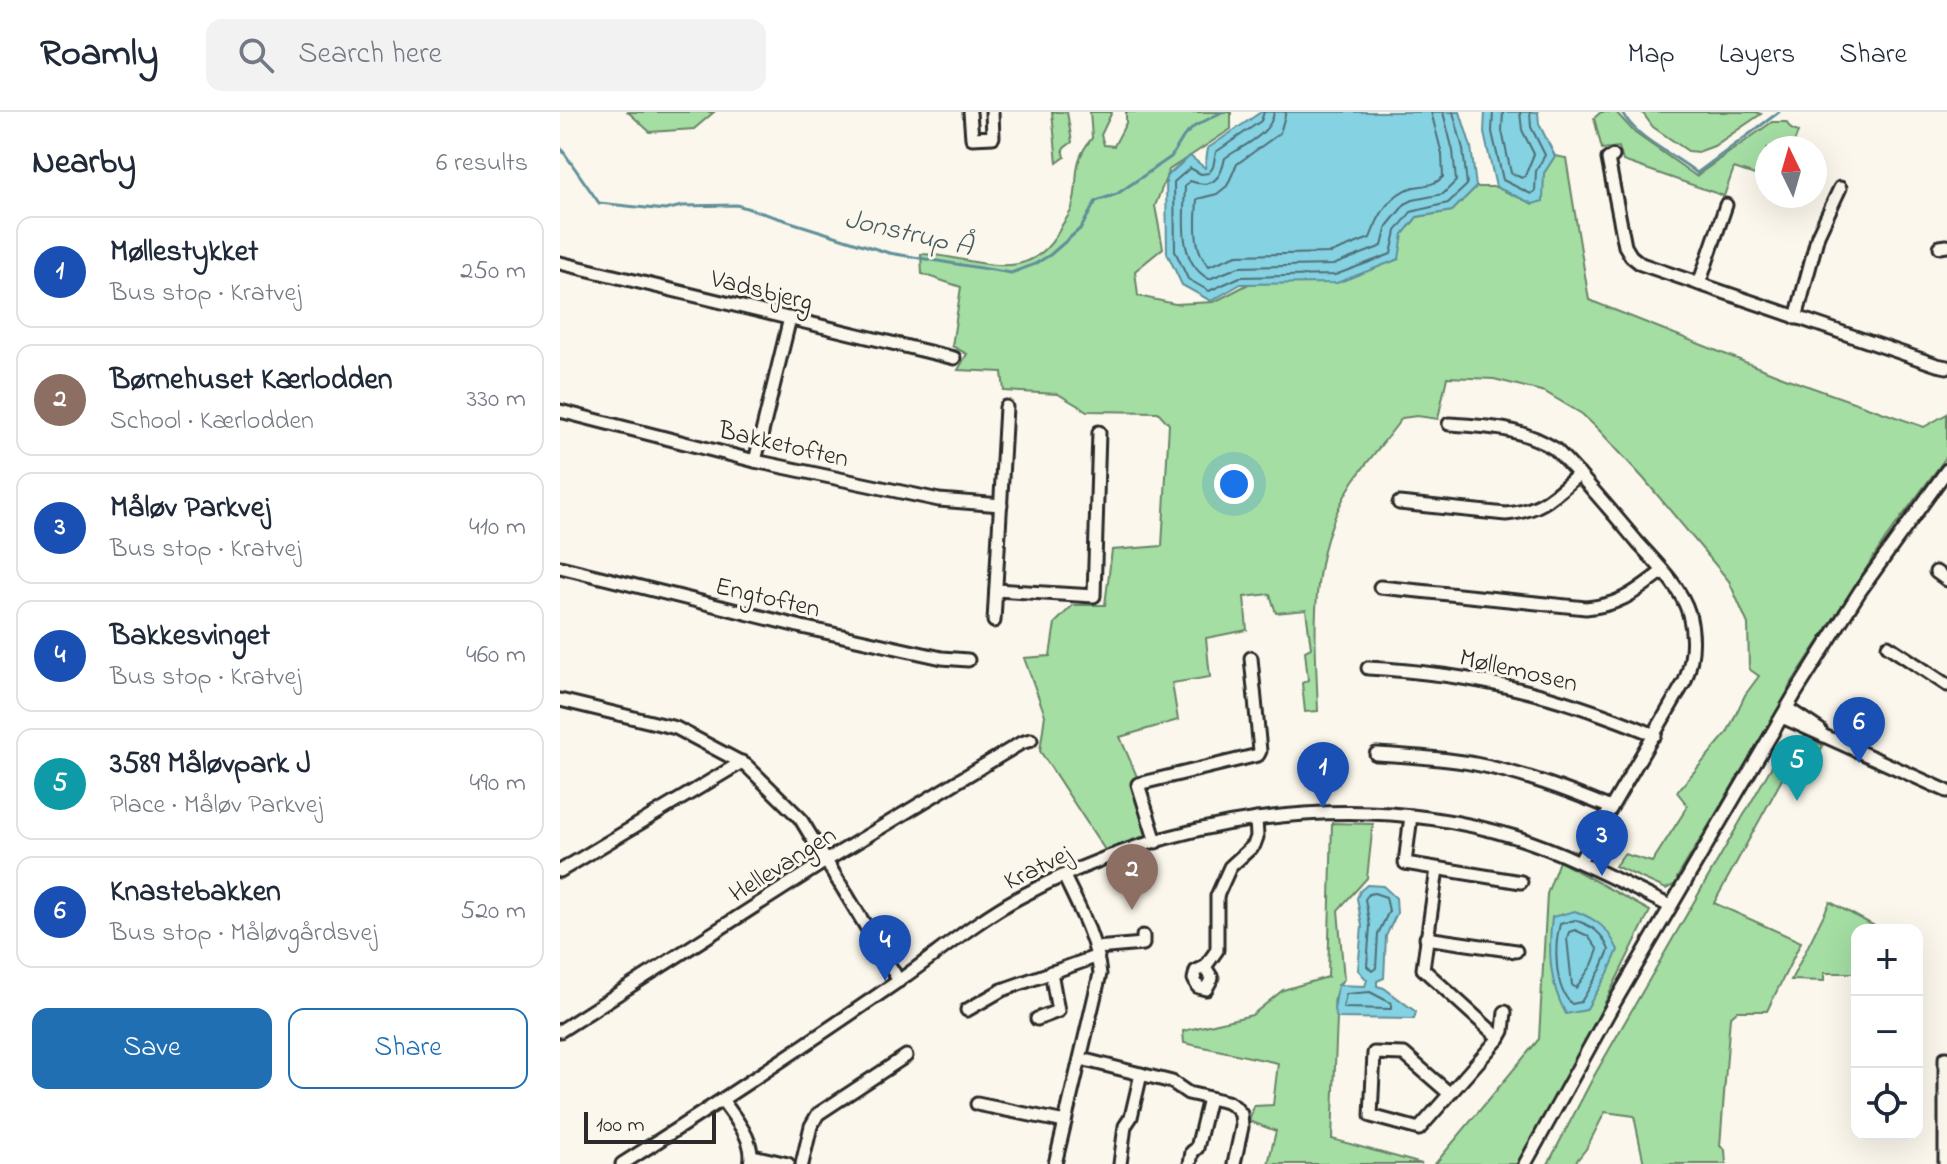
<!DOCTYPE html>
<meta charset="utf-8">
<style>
body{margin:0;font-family:"Indie Flower",sans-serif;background:#f2f2f3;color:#1f2937}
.controls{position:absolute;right:24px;bottom:24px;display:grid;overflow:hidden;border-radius:16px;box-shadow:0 8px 32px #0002}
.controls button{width:72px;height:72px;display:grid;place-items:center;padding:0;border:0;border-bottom:2px solid #e0e1e3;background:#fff;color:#1f2937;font:40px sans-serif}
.compass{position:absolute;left:1195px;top:24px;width:72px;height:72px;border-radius:50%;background:#fff;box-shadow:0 8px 32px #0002;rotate:355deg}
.scale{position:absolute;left:24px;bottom:20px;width:132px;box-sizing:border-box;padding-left:8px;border:4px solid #2b2b2b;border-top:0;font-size:22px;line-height:28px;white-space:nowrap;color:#2b2b2b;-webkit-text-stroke:6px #fbf7ec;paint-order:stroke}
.you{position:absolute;left:674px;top:372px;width:28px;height:28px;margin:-20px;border:6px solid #fff;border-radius:50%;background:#1a73e8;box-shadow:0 0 0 12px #1a73e833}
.badge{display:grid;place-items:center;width:52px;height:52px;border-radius:50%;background:#1f6fb2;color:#fff;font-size:26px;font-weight:700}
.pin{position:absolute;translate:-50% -66px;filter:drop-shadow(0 2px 4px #0008)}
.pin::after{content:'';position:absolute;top:42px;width:28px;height:24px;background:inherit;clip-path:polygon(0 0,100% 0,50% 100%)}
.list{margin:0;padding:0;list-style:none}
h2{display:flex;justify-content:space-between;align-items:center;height:104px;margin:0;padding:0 32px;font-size:34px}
h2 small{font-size:26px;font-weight:400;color:#747a83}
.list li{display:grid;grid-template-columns:52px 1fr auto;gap:24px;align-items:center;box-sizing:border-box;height:112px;margin:0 16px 16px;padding:0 16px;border:2px solid #e0e1e3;border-radius:16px}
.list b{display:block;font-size:30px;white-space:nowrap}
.list p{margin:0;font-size:26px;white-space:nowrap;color:#747a83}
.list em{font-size:26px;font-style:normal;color:#747a83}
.actions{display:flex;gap:16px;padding:24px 32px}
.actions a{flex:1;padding:18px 0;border:2px solid #1f6fb2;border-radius:16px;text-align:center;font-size:28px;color:#1f6fb2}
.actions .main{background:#1f6fb2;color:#fff}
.icon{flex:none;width:44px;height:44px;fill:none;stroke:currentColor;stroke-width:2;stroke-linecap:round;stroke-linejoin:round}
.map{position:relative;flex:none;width:1387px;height:1052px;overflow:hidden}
header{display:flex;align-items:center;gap:48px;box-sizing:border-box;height:112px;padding:0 40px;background:#fff;border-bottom:2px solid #e0e1e3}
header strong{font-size:38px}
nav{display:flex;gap:44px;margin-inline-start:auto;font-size:28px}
.search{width:560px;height:72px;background:#f2f2f3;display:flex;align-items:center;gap:20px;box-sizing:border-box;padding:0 28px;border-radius:16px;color:#747a83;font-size:30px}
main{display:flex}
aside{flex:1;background:#fff}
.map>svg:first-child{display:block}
</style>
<header>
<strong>Roamly</strong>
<div class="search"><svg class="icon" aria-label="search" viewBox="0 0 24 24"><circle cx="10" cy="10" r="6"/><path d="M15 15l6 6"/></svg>Search here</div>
<nav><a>Map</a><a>Layers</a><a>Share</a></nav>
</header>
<main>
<aside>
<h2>Nearby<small>6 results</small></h2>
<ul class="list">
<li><span class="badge" style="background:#1a4fb4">1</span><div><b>Møllestykket</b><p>Bus stop · Kratvej</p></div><em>250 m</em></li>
<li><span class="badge" style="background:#8d6e63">2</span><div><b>Børnehuset Kærlodden</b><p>School · Kærlodden</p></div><em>330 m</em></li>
<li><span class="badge" style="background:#1a4fb4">3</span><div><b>Måløv Parkvej</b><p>Bus stop · Kratvej</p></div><em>410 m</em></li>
<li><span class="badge" style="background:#1a4fb4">4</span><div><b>Bakkesvinget</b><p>Bus stop · Kratvej</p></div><em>460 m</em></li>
<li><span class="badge" style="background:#0f9aa8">5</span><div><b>3589 Måløvpark J</b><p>Place · Måløv Parkvej</p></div><em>490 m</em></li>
<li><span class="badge" style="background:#1a4fb4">6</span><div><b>Knastebakken</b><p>Bus stop · Måløvgårdsvej</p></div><em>520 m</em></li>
</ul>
<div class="actions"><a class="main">Save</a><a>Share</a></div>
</aside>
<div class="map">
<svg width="1387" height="1052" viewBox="0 0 1387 1052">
<rect width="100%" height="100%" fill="#fbf7ec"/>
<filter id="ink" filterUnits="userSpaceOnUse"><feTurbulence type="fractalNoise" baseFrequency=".0125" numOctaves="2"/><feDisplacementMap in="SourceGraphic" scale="16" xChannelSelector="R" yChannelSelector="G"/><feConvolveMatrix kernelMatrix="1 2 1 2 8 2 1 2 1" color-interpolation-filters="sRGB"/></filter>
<g filter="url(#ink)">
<g fill="#a4dea3" stroke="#688467" stroke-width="2">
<path d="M68,0H154L134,17L90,20Z"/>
<path d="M492,0H507L512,30L503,37L505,45L497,51Z"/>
<path d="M530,0H552L541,23L544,33L554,34L566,11V0H671V17L609,58L595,94L603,136L575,159L578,184L615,192L654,190L700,166L850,114L857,105L892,99L916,75H936L973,92L984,61L995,44L1006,46L1029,188L1225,266L1364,315L1387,302V344L1326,426L1229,575L1227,583L1117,766L1118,771L1106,777L1055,754L1064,742L1092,750L1128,694L1117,680L1167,621L1185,583L1199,564L1189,557L1188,512L1169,469L1084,367L1038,317L1022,302L985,280L934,267L887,265L878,307L857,304L842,306C826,328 808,348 793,370C747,441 755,519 758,599L745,600L742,571L748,568L745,539L751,536L746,498L716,501L710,482L684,485L687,518L646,526L650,565L612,571L618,608L560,625L578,667L572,670L587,723L545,738L480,639L485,603L464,546L490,544L495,511L513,493H545L552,438L602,434L609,312L598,300L527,299L498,282L444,279L442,260L398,258L407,242L392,234L401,175L362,162L361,142C412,143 468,179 500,117C503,110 510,103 512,96C521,66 509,54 532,26Z"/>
<path d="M1041,0H1056L1075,21L1136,64L1212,10H1226L1231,17L1238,20L1232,36H1207V67L1174,56L1164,84L1063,49L1059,35L1042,37L1034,6Z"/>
<path d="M1082,0H1196L1201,2L1154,34L1138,40L1128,39L1093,15Z"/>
<path d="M1247,624L1263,634L1258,642L1245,636L1237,640L1154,791L1241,830L1207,899H1177L1170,905L1160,1034L1165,1038L1166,1052H1084L1074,1004L1045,1000L1026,1037L1014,1052H988L1034,964L1220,640L1226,634Z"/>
<path d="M772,711L813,712L807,766L778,798L784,867C774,876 772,894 777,906L772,1027L862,1052H708L716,1019L689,1009L694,994L713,993L718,951L624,931L623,919L692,903L723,878L768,865Z"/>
<path d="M999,749L1090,799L1026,929L960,1052H875L979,927L987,782Z"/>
<path d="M1270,790L1322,818H1297V861H1264V869L1231,868Z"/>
</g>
<g fill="#85d2e3" stroke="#618f99" stroke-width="2">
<path d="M701,0H900L911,35L916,75L892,99L857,105L843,122L839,147L777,171L681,172L651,189L622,173L607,141L606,65L630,44L645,56L648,36Z"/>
<path d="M925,0H978L979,12L995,44L984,61L983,89L973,92L936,75L924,21Z"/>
<path d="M807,773L823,774L836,786L837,801L826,824L824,866L817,869V874L824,876L856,900L854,907L777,906L774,898L778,873L805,874L807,868L798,858L802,814L797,786L800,779Z"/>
<path d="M1015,799C1038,808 1048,816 1058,838L1048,861L1026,898L1006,902C989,871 988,839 992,805Z"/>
</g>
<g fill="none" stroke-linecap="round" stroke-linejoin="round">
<g stroke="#4f6e75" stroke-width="2">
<path d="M704,0L701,9L656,40L653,55L649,61L641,62L630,56L614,70L615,139L628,167L649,179L680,165L775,163L831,142L836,119L851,100L888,91L907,73L903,37L893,0"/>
<path d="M714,0C712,22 682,34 665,46C661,67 652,77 630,69L625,74C624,106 617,150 649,167L679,155L773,153L822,134L827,114L845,92L853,88L883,82L896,69L893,39L883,0"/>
<path d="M726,0L720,21L677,52L667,74L657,82L637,87C636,108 632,138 649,154L677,143L771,141L810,126C818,105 829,81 854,75C866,73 875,73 883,65L882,42L871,0"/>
<path d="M933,0L932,20L943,68L971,82L975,79L976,59L985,43L971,15L970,0"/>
<path d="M943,0L942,19L951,61L962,66L965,64L974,42L962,18L960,0"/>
<path d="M814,781L826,785L829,799L818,822L816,856L812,859L807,854L810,814L805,787L809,782Z"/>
<path d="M1015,808C1032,814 1042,820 1049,838L1041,857L1021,890L1012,892C994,877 994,833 1000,812Z"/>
<path d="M1015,818L1028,824L1038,838L1032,853L1016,876L1012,873L1007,826L1009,820Z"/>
<path d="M810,880L831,891V897L783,896L786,882Z"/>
</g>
<g stroke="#618f99" stroke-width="3">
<path d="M1062,0C1077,28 1113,41 1137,61L1219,0"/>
<path d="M0,35L39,91L105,98L122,94L177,93L329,141L451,161L475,152L490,143L521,116L536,89L557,82L611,45L624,24L635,14L662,0"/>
</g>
<defs>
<g id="minor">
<path d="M410,0L412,26L433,25L432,0"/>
<path d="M1053,44L1048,47L1065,134L1071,144L1081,152L1377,253L1387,255"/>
<path d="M1380,135L1387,134"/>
<path d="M0,151L394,246"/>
<path d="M1139,172L1166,93"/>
<path d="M1236,206L1258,123L1280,76"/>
<path d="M0,299L195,349L379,388L441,393"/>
<path d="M889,312C930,315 960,315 995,337C1025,367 1051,399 1078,431C1097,452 1121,475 1129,502C1135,525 1133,548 1125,569L1020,749"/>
<path d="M195,349L230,206"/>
<path d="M839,391L946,402C981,399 994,384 1019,362"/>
<path d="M0,455L242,515L382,546L408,548"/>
<path d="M1376,460L1387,468"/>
<path d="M820,475L1026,496C1061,493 1075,480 1103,459"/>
<path d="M436,478L534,484L539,320"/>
<path d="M434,509L446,295"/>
<path d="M1328,534L1387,573"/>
<path d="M808,556C916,562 996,582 1095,623"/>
<path d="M0,588L116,616L186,653L240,706L339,869"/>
<path d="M1227,596L1260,618"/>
<path d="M1222,605L1387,679"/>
<path d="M816,642C849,644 883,646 915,652C962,661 1007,678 1051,696"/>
<path d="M851,704L845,751L961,770"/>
<path d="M596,730L578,672L698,643L700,639L691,546"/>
<path d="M877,757L863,857L939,926"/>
<path d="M0,759L182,650"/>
<path d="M866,826L956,839"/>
<path d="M536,836L583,832V824"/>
<path d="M645,855L652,866L646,877L638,875L634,867L636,859L645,855L657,838V784L670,755L694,733L697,725L696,707"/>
<path d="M407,898L442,878L538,844"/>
<path d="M477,907L498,899L491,860"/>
<path d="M0,919L267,748L461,631L471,628"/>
<path d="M521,947L612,970L628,981L667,990L675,995L681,1002L682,1015L674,1052"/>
<path d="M890,982L844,942L814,941L811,1004L859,1017L939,926L943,919L945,900"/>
<path d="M163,989C175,1007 196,1029 190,1052"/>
<path d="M417,992L505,1010"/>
<path d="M193,1044L228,1052"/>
<path d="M62,1052C154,994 244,934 334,872C375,844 414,810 458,786C608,705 791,675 955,725C1009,742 1059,769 1110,794"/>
<path d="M242,1052L251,1014L258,1002L346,944"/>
<path d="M495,1052L540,862C536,826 519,796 504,764"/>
<path d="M560,1052L565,1014L571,1005L581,962"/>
<path d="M630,1052L632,1040L637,1036L649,986"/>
<path d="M965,1052L1049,900L1235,582L1300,479L1387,358"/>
<path d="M1385,1052V946H1387"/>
</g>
</defs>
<use href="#minor" stroke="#2b2b2b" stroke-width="17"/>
<use href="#minor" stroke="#fbf7ec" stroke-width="11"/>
</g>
</g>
<g text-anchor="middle" stroke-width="6" stroke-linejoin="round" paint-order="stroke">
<g font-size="26" fill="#2b2b2b" stroke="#fbf7ec">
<text transform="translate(202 177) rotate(14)" y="9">Vadsbjerg</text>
<text transform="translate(224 331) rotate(13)" y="9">Bakketoften</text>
<text transform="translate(208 484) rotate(13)" y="9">Engtoften</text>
<text transform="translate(959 557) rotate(13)" y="9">Møllemosen</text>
<text transform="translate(222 751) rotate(-32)" y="9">Hellevangen</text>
<text transform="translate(477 754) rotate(-26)" y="9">Kratvej</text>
</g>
<g font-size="28" font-style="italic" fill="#465d62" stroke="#fbf7ec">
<text transform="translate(349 119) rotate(13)" y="10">Jonstrup Å</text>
</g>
</g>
</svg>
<div class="controls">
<button>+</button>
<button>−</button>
<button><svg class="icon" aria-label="locate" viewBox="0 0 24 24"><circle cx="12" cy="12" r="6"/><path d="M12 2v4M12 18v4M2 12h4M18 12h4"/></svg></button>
</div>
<svg class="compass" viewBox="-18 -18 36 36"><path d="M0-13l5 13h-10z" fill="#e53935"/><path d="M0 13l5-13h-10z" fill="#747a83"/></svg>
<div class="scale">100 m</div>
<div class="you"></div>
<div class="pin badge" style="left:763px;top:696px;background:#1a4fb4">1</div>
<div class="pin badge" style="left:572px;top:798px;background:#8d6e63">2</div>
<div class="pin badge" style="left:1042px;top:764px;background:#1a4fb4">3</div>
<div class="pin badge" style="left:325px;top:869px;background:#1a4fb4">4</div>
<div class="pin badge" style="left:1237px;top:689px;background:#0f9aa8">5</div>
<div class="pin badge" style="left:1299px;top:651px;background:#1a4fb4">6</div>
</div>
</main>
